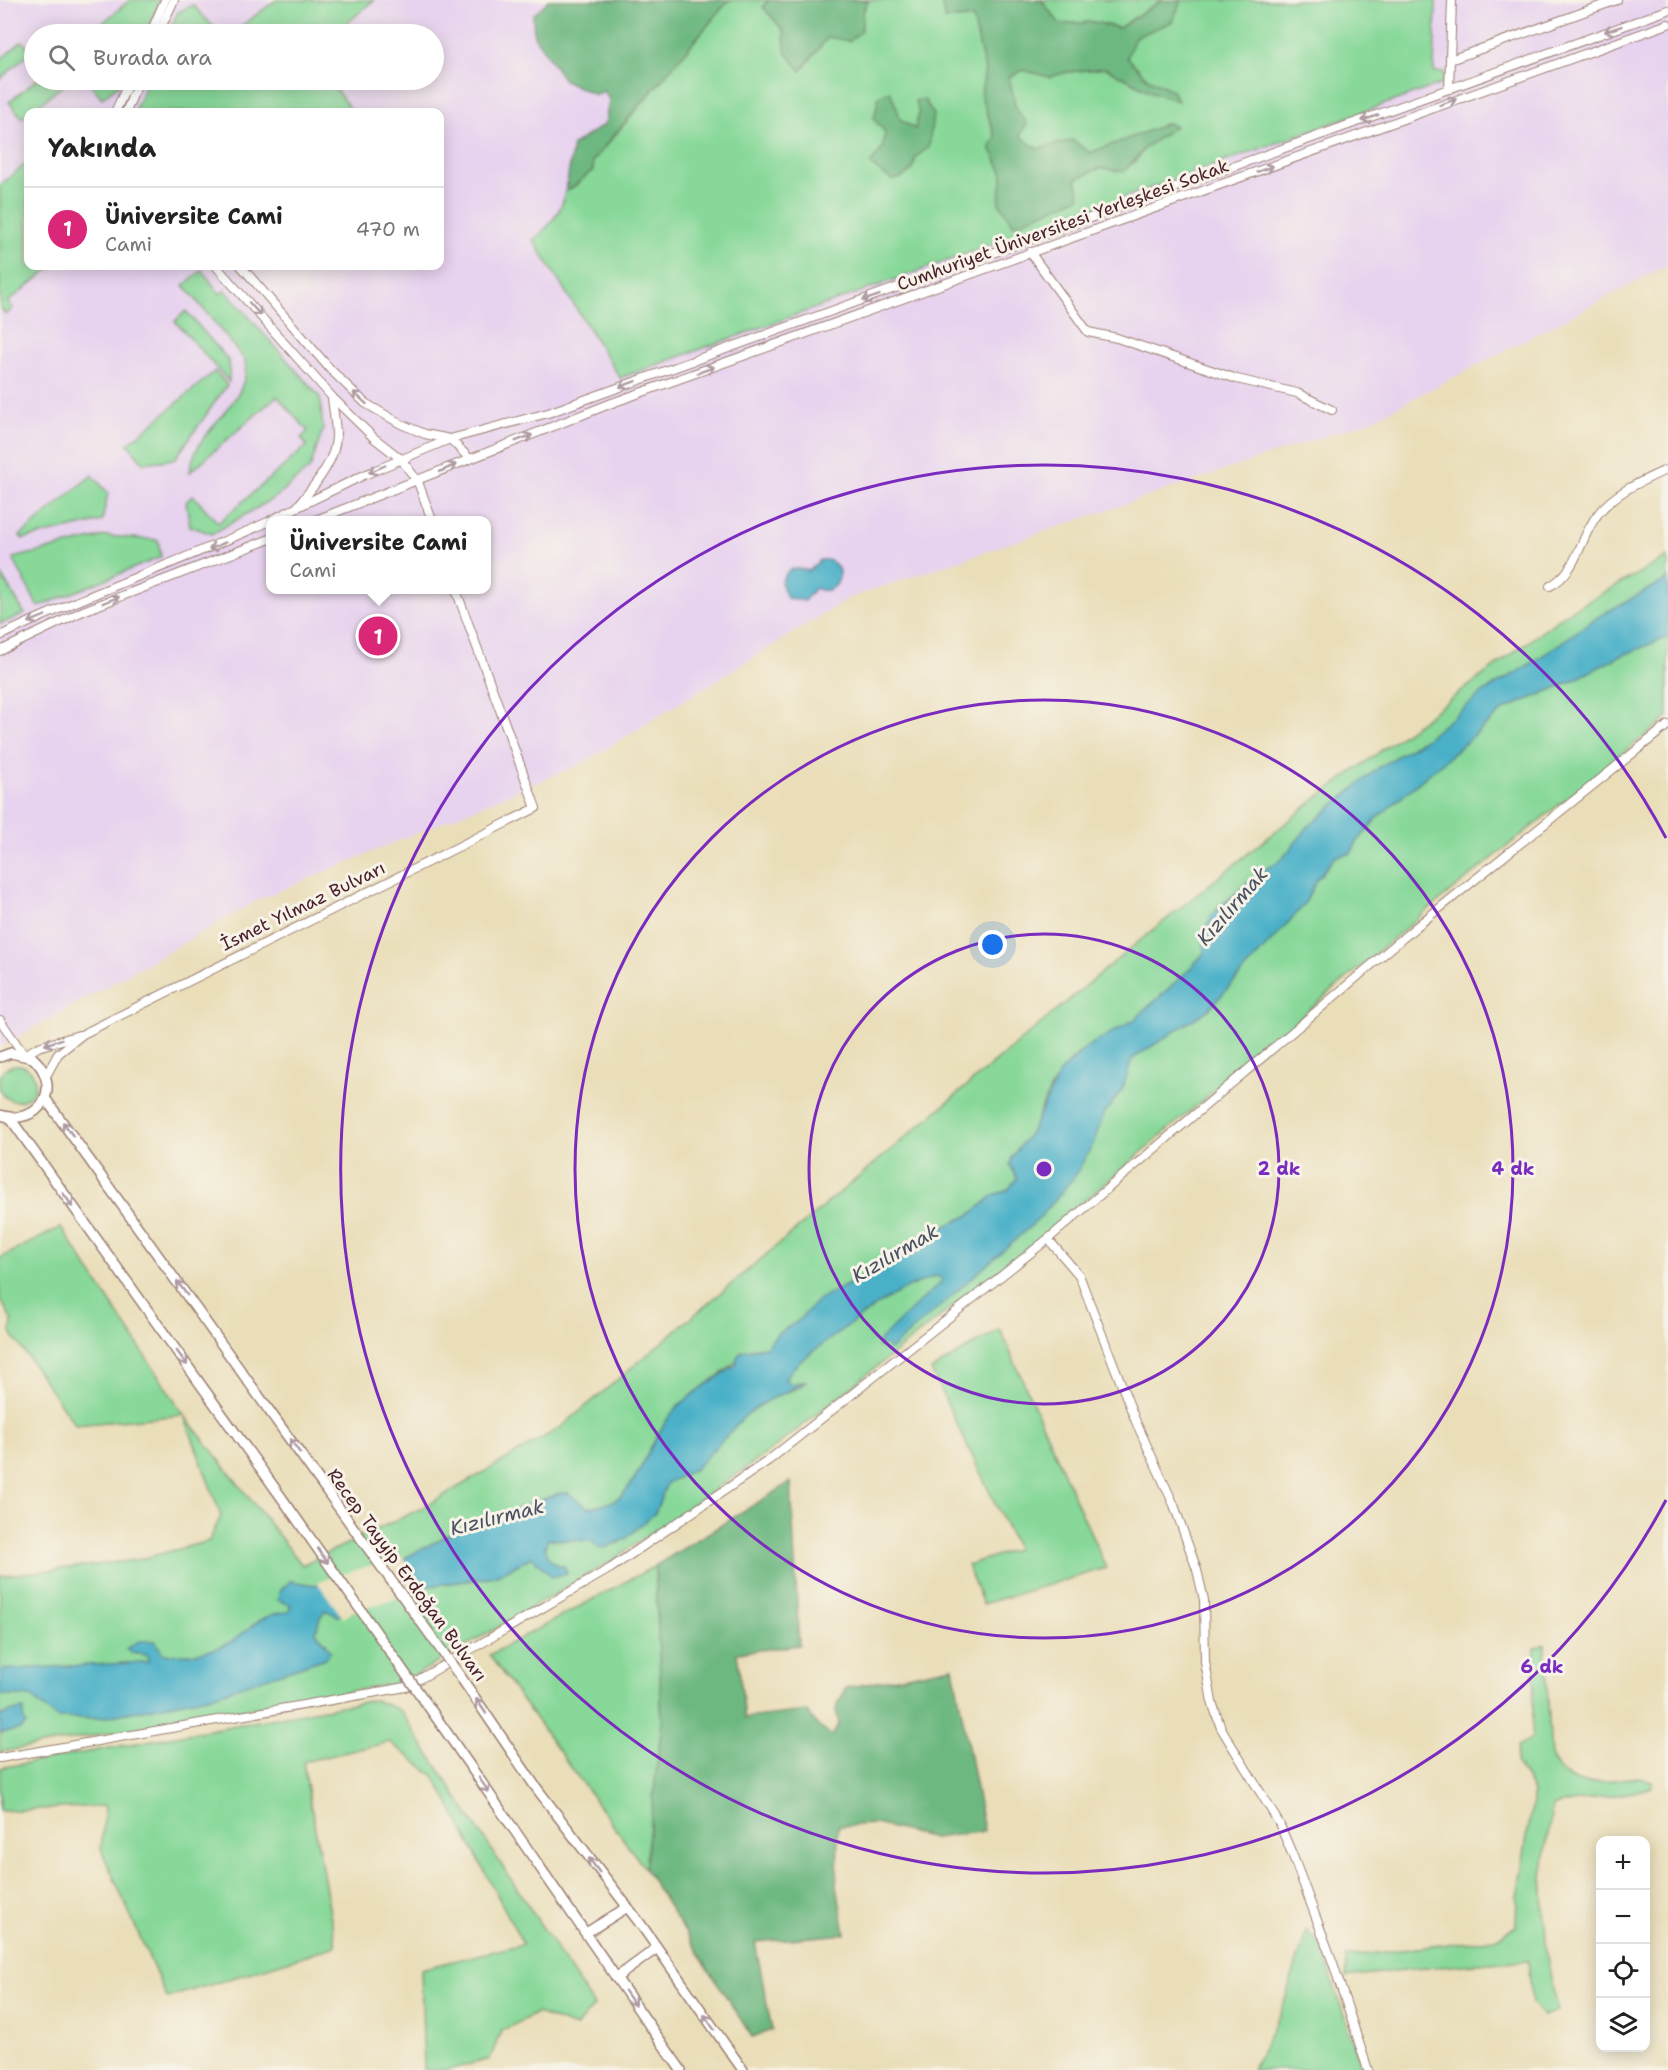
<!DOCTYPE html>
<html lang="tr">
<meta charset="utf-8">
<style>
body{margin:0;font-family:"Shantell Sans",sans-serif;background:#f6f6f6;color:#222}
.controls{position:absolute;right:18px;bottom:18px;display:grid;overflow:hidden;border-radius:12px;box-shadow:0 3px 15px #0003}
.controls button{width:54px;height:54px;display:grid;place-items:center;padding:0;border:0;border-bottom:2px solid #e0e0e0;background:#fff;color:#222;font:30px sans-serif}
.you{position:absolute;left:993px;top:945px;width:21px;height:21px;margin:-15px;border:4px solid #fff;border-radius:50%;background:#1a73e8;box-shadow:0 0 0 9px #1a73e833}
.badge{display:grid;place-items:center;width:39px;height:39px;border-radius:50%;background:#db2777;color:#fff;font-size:20px;font-weight:700}
.pin{position:absolute;translate:-50% -50%;border:3px solid #fff;box-shadow:0 2px 6px #0006}
.popup{position:absolute;left:266px;top:516px;width:225px;height:78px;box-sizing:border-box;display:grid;place-content:center;border-radius:12px;background:#fff;filter:drop-shadow(0 2px 4px #0005);font-size:20px;white-space:nowrap;color:#767676}
.popup b{font-size:22px;color:#222}
.popup::after{content:'';position:absolute;left:50%;top:100%;margin-left:-12px;border:12px solid transparent;border-top-color:#fff}
.list{margin:0;padding:0;list-style:none}
h2{display:flex;justify-content:space-between;align-items:center;height:78px;margin:0;padding:0 24px;font-size:26px}
h2 small{font-size:20px;font-weight:400;color:#767676}
.list li{display:grid;grid-template-columns:39px 1fr auto;gap:18px;align-items:center;box-sizing:border-box;height:84px;padding:0 24px;border-top:2px solid #e0e0e0}
.list b{display:block;font-size:22px;white-space:nowrap}
.list p{margin:0;font-size:20px;white-space:nowrap;color:#767676}
.list em{font-size:20px;font-style:normal;color:#767676}
.icon{flex:none;width:33px;height:33px;fill:none;stroke:currentColor;stroke-width:2;stroke-linecap:round;stroke-linejoin:round}
.map{position:relative;flex:none;width:1668px;height:2070px;overflow:hidden}
.search{position:absolute;background:#fff;box-shadow:0 3px 15px #0003;left:24px;top:24px;width:420px;height:66px;display:flex;align-items:center;gap:15px;box-sizing:border-box;padding:0 21px;border-radius:33px;color:#767676;font-size:22px}
.panel{position:absolute;background:#fff;box-shadow:0 3px 15px #0003;left:24px;top:108px;width:420px;height:162px;border-radius:12px}
.map>svg:first-child{display:block}
</style>
<div class="map">
<svg width="1668" height="2070" viewBox="0 0 1668 2070">
<rect width="100%" height="100%" fill="#f7f3e8"/>
<filter id="ink" filterUnits="userSpaceOnUse"><feTurbulence type="fractalNoise" baseFrequency=".0167" numOctaves="2"/><feDisplacementMap in="SourceGraphic" scale="12" xChannelSelector="R" yChannelSelector="G"/><feConvolveMatrix kernelMatrix="1 2 1 2 8 2 1 2 1" color-interpolation-filters="sRGB"/></filter>
<filter id="wash" filterUnits="userSpaceOnUse"><feTurbulence type="fractalNoise" baseFrequency=".008" numOctaves="4" result="noise"/><feDisplacementMap in="SourceGraphic" scale="24" xChannelSelector="R" yChannelSelector="G"/><feGaussianBlur stdDeviation="1.35" result="paint"/><feColorMatrix in="noise" values="0 0 0 0 0 0 0 0 0 0 0 0 0 0 0 0 0 1.4 0 .05"/><feComposite in="paint" operator="in"/></filter>
<g filter="url(#wash)">
<rect width="100%" height="100%" fill="#eadeb9"/>
<path fill="#e7d2ef" fill-rule="evenodd" d="M0,0H1668V265L1372,420L849,598L583,763L258,900L0,1047ZM34,34H434V80H34ZM28,112H440V266H28ZM270,520H486V590H270Z"/>
<g fill="#87d899" stroke="#687c62" stroke-width="1.5" fill-rule="evenodd">
<path d="M130,0H160L145,34H89Z"/>
<path d="M276,0H374L335,34H231Z"/>
<path d="M729,0H768L763,7L784,31L785,51L801,71L828,36L849,41L869,0H941L945,19L973,18L985,70L981,95L996,138L990,147L1003,174L999,203L1080,197L1076,179L1100,167L1134,163L1145,148L1175,126L1167,123C1142,136 1116,142 1090,153L1072,140L1038,150L1019,136L1027,123L1016,109L1009,77L1023,70L1049,77L1068,72L1106,68L1149,91L1172,90L1147,78L1127,57L1135,37L1172,22L1182,0H1436L1434,72H1444V83L620,378L533,240C550,227 562,211 566,190L572,188L593,170V161ZM890,92L901,120L915,130L919,113L913,169L901,178L892,180L871,164L883,148L885,132L874,119L879,96Z"/>
<path d="M1041,0H1162L1119,28L1094,22L1060,24Z"/>
<path d="M193,5L220,34H168L178,12Z"/>
<path d="M22,41L31,52L0,79V60Z"/>
<path d="M36,80H70L22,118L9,102Z"/>
<path d="M87,80H125L102,98Z"/>
<path d="M148,80H329L351,110L348,112L328,110L326,112H134Z"/>
<path d="M28,162V266H53L8,302L13,308L6,315L0,308V185Z"/>
<path d="M202,270L220,294L225,290L320,397L323,430L310,468L276,497L212,534L190,526L186,502L193,495L218,523L307,446L301,438L308,431L277,396L190,472C193,429 253,403 245,360L184,285Z"/>
<path d="M186,311L229,361V382L175,321Z"/>
<path d="M215,371L227,385L175,459L144,463L128,444Z"/>
<path d="M92,475L108,493L102,521L23,539L20,536Z"/>
<path d="M105,536L158,540L161,557L38,607L13,558Z"/>
<path d="M1668,557V579L1601,615L1532,663L1484,692L1427,738L1378,768L1308,827L1283,858L1257,875L1218,908L1205,936L1204,953L1189,970L1134,1020L1085,1048L1072,1059L1051,1087L1032,1130L1012,1157L1010,1165L1017,1178L1008,1190L994,1195L970,1215L935,1231L897,1260L826,1295L797,1322L777,1334L766,1347L749,1349C727,1375 694,1388 672,1413C654,1434 637,1485 618,1498C609,1504 598,1506 588,1508L568,1493H560L448,1535L403,1559L314,1585L290,1581L291,1605L288,1613C259,1613 249,1633 227,1644C209,1654 183,1656 163,1654L155,1641L132,1653L147,1655L148,1662L0,1670V1576L137,1560L209,1541L221,1516L184,1415L75,1425L11,1333L12,1321L0,1298V1258L61,1227L184,1415L302,1565L422,1508L560,1428L1132,947L1317,798L1570,611Z"/>
<path d="M0,573L25,614L0,624Z"/>
<path d="M1668,637V717L1413,922L1045,1234L765,1455L608,1563L404,1682L0,1752V1733L21,1729L24,1710L9,1712L0,1717V1695H23L31,1697L44,1708L86,1719L101,1718L208,1697L326,1658L327,1644L316,1632L320,1617L325,1610L344,1614L424,1587L486,1578L508,1570L532,1557L552,1577L566,1573L564,1566C548,1565 542,1552 547,1539L593,1541L597,1547L619,1543L655,1513L666,1483L695,1469L745,1416L771,1398L800,1387L805,1381L791,1384L785,1379C796,1361 814,1351 830,1339C865,1313 895,1289 937,1276L943,1280L878,1347L1092,1146L1104,1114L1122,1090L1132,1059L1208,1010L1304,905L1317,879L1335,857L1351,853L1357,842L1377,818L1505,709L1570,682L1618,657Z"/>
<circle cx="17" cy="1083" r="18"/>
<path d="M1000,1329L1106,1568L983,1604L967,1565L1017,1549L931,1370Z"/>
<path d="M655,1566L662,1722L645,1869L489,1655Z"/>
<path d="M1545,1644L1551,1759C1579,1805 1613,1768 1652,1781V1787C1619,1798 1585,1796 1552,1807L1542,1877L1547,1956L1557,2011L1543,2016L1532,2003L1528,1960L1413,1969L1346,1977V1957L1497,1938L1516,1926L1517,1897L1533,1801V1791L1516,1762L1518,1746L1532,1738L1535,1648Z"/>
<path d="M374,1700L400,1710L594,2006L576,2027L537,2013L501,2031L490,2059L448,2070H424L421,1969L523,1944L434,1776L390,1742L303,1762L336,1946L167,1998L101,1849L105,1806L0,1811V1768Z"/>
<path d="M1307,1930L1321,1946L1362,2070H1252L1281,2013Z"/>
</g>
<g fill="#6db881" stroke="#5c6c56" stroke-width="1.5">
<path d="M549,0H729L593,160V170L572,188L566,190L573,145L605,124L609,100L604,91L595,95L564,80L534,36L533,15Z"/>
<path d="M768,0H869L864,7L861,31L849,41L828,37L801,71L785,51L784,31L763,7Z"/>
<path d="M941,0H1041L1060,24L1094,22L1119,28L1162,0H1182L1172,22L1135,37L1127,57L1147,78L1172,90L1178,101L1149,91L1106,68L1068,72L1049,77L1023,70L1009,77L1016,109L1027,123L1020,136L1038,149L1072,140L1090,153C1116,142 1142,135 1167,123L1175,126L1145,148L1124,172L1100,168L1076,179L1080,197L1014,225L999,203L1003,174L990,147L996,138L981,95L985,70L973,18L945,19Z"/>
<path d="M890,91L901,120L915,129L919,113L915,101L924,99L933,114L929,147L916,157L913,169L901,178L892,180L870,164L883,148L885,132L874,119L879,96Z"/>
<path d="M791,1482L799,1645L737,1653L745,1718L807,1711L818,1726L832,1736L839,1724L836,1709L846,1688L953,1667L984,1831L934,1838L875,1824L838,1826L837,1886L845,1934L755,1942L772,2030L752,2037L645,1869L662,1722L655,1566Z"/>
</g>
<g fill="#49b0c8" stroke="#4a687a" stroke-width="1.5">
<path d="M820,560C850,557 842,601 815,588L804,601L787,598L781,582C786,568 796,566 809,571Z"/>
<path d="M1668,579V637L1618,657L1570,682L1505,709L1377,818L1357,842L1351,853L1335,857L1317,879L1304,905L1208,1010L1132,1059L1122,1090L1104,1114L1092,1146L1075,1176L1040,1218L890,1350L885,1345L878,1347L880,1340L943,1280L937,1276C895,1289 865,1313 830,1339C814,1351 796,1361 785,1379L791,1384L807,1381L758,1406L745,1416L695,1469L667,1483L655,1513L625,1539L605,1548L597,1547L592,1541L548,1539L545,1546C547,1558 551,1565 564,1566L567,1573L552,1577L532,1557L495,1576L424,1587L338,1616L325,1610L320,1617L316,1632L331,1651L326,1658L208,1697L101,1718H57L31,1697L0,1695V1670L148,1662L147,1655L132,1653L126,1649L139,1641H155L163,1654C183,1656 209,1653 227,1644C249,1632 259,1613 288,1612L291,1605L278,1600L279,1592L290,1581L314,1585L403,1559L448,1535L560,1493H568L588,1508C598,1506 610,1504 619,1498C638,1484 654,1433 673,1412C690,1393 715,1380 736,1365L737,1357L742,1351L766,1347L777,1334L797,1322L819,1299L897,1260L935,1231L970,1215L994,1195L1008,1190L1017,1178L1010,1165L1012,1157L1032,1130L1059,1074L1085,1048L1134,1020L1189,970L1204,953V936L1212,915L1257,875L1283,858L1308,827L1378,768L1427,738L1484,692L1532,663L1601,615Z"/>
<path d="M24,1709L23,1717L26,1724L21,1729L0,1733V1717L9,1712Z"/>
</g>
<path fill="#eadeb9" d="M402,1556L425,1590L352,1612L343,1618L317,1582Z"/>
</g>
<g filter="url(#ink)">
<g fill="none" stroke-linecap="round" stroke-linejoin="round">
<defs>
<g id="minor">
<path d="M150,34L165,0"/>
<path d="M158,34L174,0"/>
<path d="M1450,60L1617,0"/>
<path d="M1449,89L1452,0"/>
<path d="M115,112L130,80"/>
<path d="M126,112L139,80"/>
<path d="M1030,252L1088,332L1117,338L1237,379L1297,393L1332,410"/>
<path d="M216,266L332,397L374,438L401,459L418,482L432,520"/>
<path d="M241,266L330,369L365,403L401,424L425,434L450,439L469,458"/>
<path d="M297,507C312,488 336,462 336,436C336,423 333,410 332,397"/>
<path d="M271,520L364,475L450,439L548,413L1668,10"/>
<path d="M316,520L612,403L1668,24"/>
<path d="M1550,586C1578,572 1580,536 1598,514C1615,492 1644,480 1668,469"/>
<path d="M0,636C88,593 181,562 270,521"/>
<path d="M0,651L83,611L270,539"/>
<path d="M0,1020L24,1055"/>
<path d="M25,1055L38,1047L79,1035"/>
<path d="M46,1076L58,1054L83,1034L536,808L456,590"/>
<path d="M1048,1239L1079,1275L1136,1422L1174,1505L1197,1570L1204,1600L1205,1662L1212,1702L1221,1728L1279,1823L1293,1856L1333,1963L1368,2070"/>
<path d="M0,1758L406,1687L611,1568L769,1460L1048,1239L1416,927L1668,725"/>
</g>
<g id="tertiary">
<path d="M0,1057L11,1053L33,1058C64,1087 40,1127 0,1115"/>
<path d="M45,1098L329,1494"/>
<path d="M10,1118L289,1508"/>
<path d="M462,1679L535,1786L642,1926L743,2070"/>
<path d="M426,1703C512,1825 595,1949 681,2070"/>
<path d="M586,1933L626,1908"/>
<path d="M616,1978L657,1948"/>
</g>
</defs>
<use href="#minor" stroke="#9a7e72" stroke-width="10"/>
<use href="#tertiary" stroke="#9a7e72" stroke-width="12"/>
<use href="#minor" stroke="#fff" stroke-width="8"/>
<use href="#tertiary" stroke="#fff" stroke-width="9"/>
<defs>
<g id="tertiary-bridge">
<path d="M329,1494L462,1679"/>
<path d="M289,1508L426,1703"/>
</g>
</defs>
<use href="#tertiary-bridge" stroke="#9a7e72" stroke-width="12" stroke-linecap="butt"/>
<use href="#tertiary-bridge" stroke="#fff" stroke-width="9"/>
</g>
<defs><path id="oneway-shaft" d="M-6 0H5M1.5-3L5.5 0L1.5 3" fill="none" stroke-width="1.6" stroke-linecap="round" stroke-linejoin="round" transform="scale(1.5)"/></defs>
<g stroke="#ae9aa0">
<use href="#oneway-shaft" transform="translate(1613 29) rotate(161)"/>
<use href="#oneway-shaft" transform="translate(1448 102) rotate(-20)"/>
<use href="#oneway-shaft" transform="translate(1370 118) rotate(160)"/>
<use href="#oneway-shaft" transform="translate(1265 169) rotate(-20)"/>
<use href="#oneway-shaft" transform="translate(871 298) rotate(161)"/>
<use href="#oneway-shaft" transform="translate(255 309) rotate(48)"/>
<use href="#oneway-shaft" transform="translate(706 370) rotate(-20)"/>
<use href="#oneway-shaft" transform="translate(628 384) rotate(160)"/>
<use href="#oneway-shaft" transform="translate(360 398) rotate(-138)"/>
<use href="#oneway-shaft" transform="translate(524 438) rotate(-21)"/>
<use href="#oneway-shaft" transform="translate(448 468) rotate(-25)"/>
<use href="#oneway-shaft" transform="translate(377 469) rotate(157)"/>
<use href="#oneway-shaft" transform="translate(217 546) rotate(156)"/>
<use href="#oneway-shaft" transform="translate(111 600) rotate(-21)"/>
<use href="#oneway-shaft" transform="translate(37 619) rotate(157)"/>
<use href="#oneway-shaft" transform="translate(53 1042) rotate(161)"/>
<use href="#oneway-shaft" transform="translate(68 1129) rotate(-126)"/>
<use href="#oneway-shaft" transform="translate(68 1200) rotate(54)"/>
<use href="#oneway-shaft" transform="translate(182 1288) rotate(-126)"/>
<use href="#oneway-shaft" transform="translate(182 1358) rotate(54)"/>
<use href="#oneway-shaft" transform="translate(295 1446) rotate(-126)"/>
<use href="#oneway-shaft" transform="translate(323 1556) rotate(55)"/>
<use href="#oneway-shaft" transform="translate(481 1706) rotate(-124)"/>
<use href="#oneway-shaft" transform="translate(484 1785) rotate(55)"/>
<use href="#oneway-shaft" transform="translate(594 1865) rotate(-127)"/>
<use href="#oneway-shaft" transform="translate(630 1998) rotate(55)"/>
<use href="#oneway-shaft" transform="translate(709 2022) rotate(-125)"/>
</g>
</g>
<g fill="none" stroke="#7b2cbf" stroke-width="3">
<circle cx="1044" cy="1169" r="235"/>
<circle cx="1044" cy="1169" r="469"/>
<path d="M1666 1500A704 704 0 1 1 1666 838"/>
</g>
<g text-anchor="middle" stroke-width="6" stroke-linejoin="round" paint-order="stroke">
<g font-size="18" fill="#4a1f2b" stroke="#f7f3e8">
<text transform="translate(1063 225) rotate(-20)" y="6">Cumhuriyet Üniversitesi Yerleşkesi Sokak</text>
<text transform="translate(303 906) rotate(-26)" y="6">İsmet Yılmaz Bulvarı</text>
<text transform="translate(407 1575) rotate(54)" y="6">Recep Tayyip Erdoğan Bulvarı</text>
</g>
<g font-size="20" font-style="italic" fill="#4a5262" stroke="#f7f3e8">
<text transform="translate(1232 906) rotate(-49)" y="7">Kızılırmak</text>
<text transform="translate(895 1253) rotate(-30)" y="7">Kızılırmak</text>
<text transform="translate(497 1517) rotate(-14)" y="7">Kızılırmak</text>
</g>
</g>
<circle cx="1044" cy="1169" r="9" fill="#7b2cbf" stroke="#f7f3e8" stroke-width="3"/>
<g font-size="18" text-anchor="middle" font-weight="bold" fill="#7b2cbf" stroke="#f7f3e8" stroke-width="6" stroke-linejoin="round" paint-order="stroke">
<text x="1279" y="1175">2 dk</text>
<text x="1513" y="1175">4 dk</text>
<text x="1542" y="1673">6 dk</text>
</g>
</svg>
<div class="controls">
<button>+</button>
<button>−</button>
<button><svg class="icon" aria-label="locate" viewBox="0 0 24 24"><circle cx="12" cy="12" r="6"/><path d="M12 2v4M12 18v4M2 12h4M18 12h4"/></svg></button>
<button><svg class="icon" aria-label="layers" viewBox="0 0 24 24"><path d="M12 4l9 5-9 5-9-5zM3 14l9 5 9-5"/></svg></button>
</div>
<div class="you"></div>
<div class="pin badge" style="left:378px;top:636px">1</div>
<div class="popup"><b>Üniversite Cami</b>Cami</div>
<div class="search"><svg class="icon" aria-label="search" viewBox="0 0 24 24"><circle cx="10" cy="10" r="6"/><path d="M15 15l6 6"/></svg>Burada ara</div>
<section class="panel">
<h2>Yakında<small></small></h2>
<ul class="list">
<li><span class="badge">1</span><div><b>Üniversite Cami</b><p>Cami</p></div><em>470 m</em></li>
</ul>
</section>
</div>
